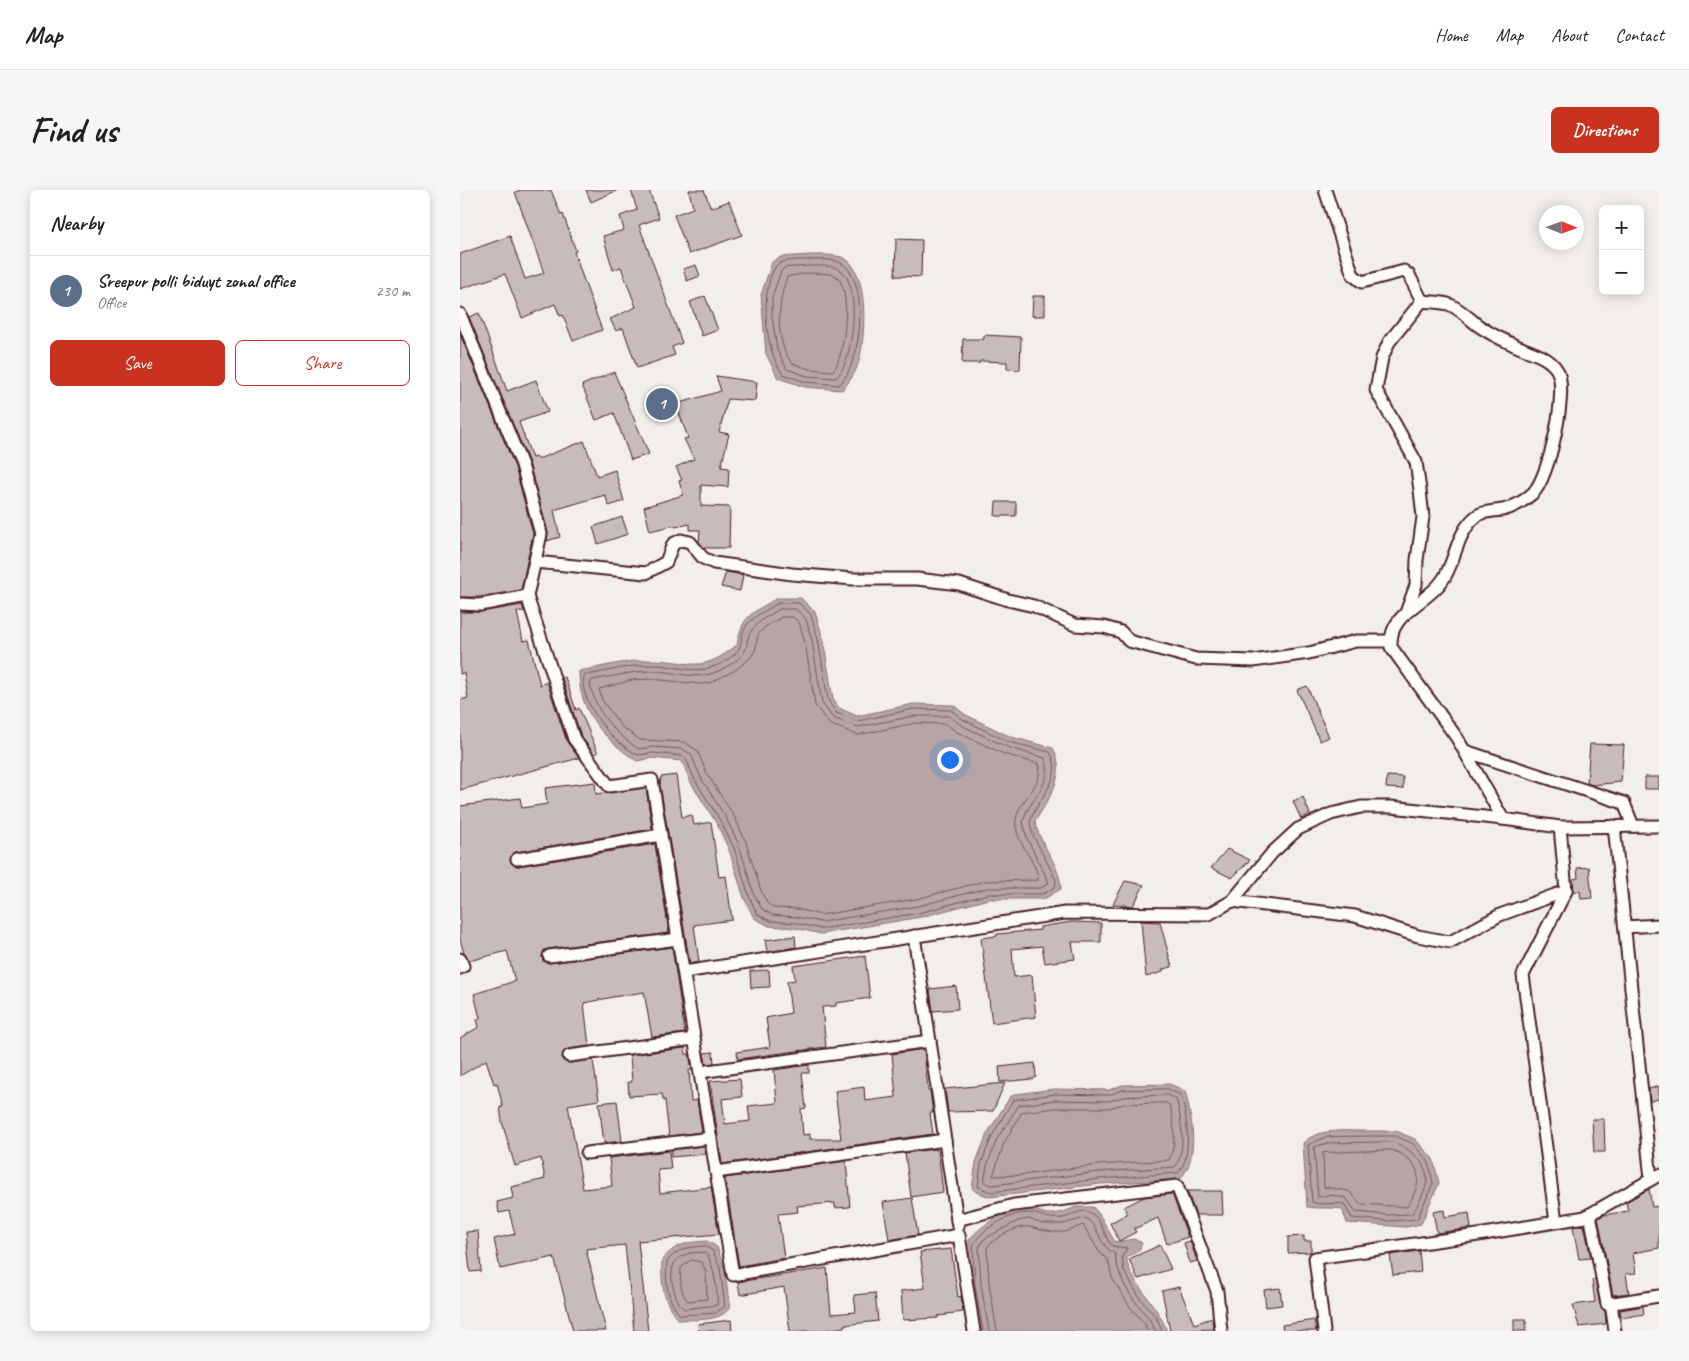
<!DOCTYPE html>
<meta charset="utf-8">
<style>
body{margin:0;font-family:Caveat,sans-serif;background:#f6f6f6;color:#202124}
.controls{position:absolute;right:15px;top:15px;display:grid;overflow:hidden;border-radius:8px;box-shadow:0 2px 12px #0003}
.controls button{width:45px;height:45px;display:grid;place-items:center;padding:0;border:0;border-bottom:1px solid #e0e0e0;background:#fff;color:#202124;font:25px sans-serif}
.compass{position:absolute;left:1079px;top:15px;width:45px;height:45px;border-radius:50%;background:#fff;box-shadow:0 2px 12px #0003;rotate:91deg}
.you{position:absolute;left:489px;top:569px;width:18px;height:18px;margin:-12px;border:4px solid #fff;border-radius:50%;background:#1a73e8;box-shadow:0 0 0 8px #1a73e833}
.badge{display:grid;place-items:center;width:32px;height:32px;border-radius:50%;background:#c8321e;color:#fff;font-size:16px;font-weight:700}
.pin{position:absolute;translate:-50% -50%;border:2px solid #fff;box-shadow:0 1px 5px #0006}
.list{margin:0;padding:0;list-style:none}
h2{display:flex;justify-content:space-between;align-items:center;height:65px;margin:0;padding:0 20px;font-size:21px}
h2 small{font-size:16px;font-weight:400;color:#757577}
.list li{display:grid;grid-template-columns:32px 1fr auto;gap:15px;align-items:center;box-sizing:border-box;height:70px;padding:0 20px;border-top:1px solid #e0e0e0}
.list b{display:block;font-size:19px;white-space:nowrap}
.list p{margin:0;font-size:16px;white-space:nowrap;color:#757577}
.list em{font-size:16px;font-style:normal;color:#757577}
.actions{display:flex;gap:10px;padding:15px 20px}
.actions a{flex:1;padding:11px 0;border:1px solid #c8321e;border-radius:8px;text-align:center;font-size:18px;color:#c8321e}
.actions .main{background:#c8321e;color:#fff}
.map{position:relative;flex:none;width:1199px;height:1141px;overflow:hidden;border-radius:8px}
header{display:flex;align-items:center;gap:30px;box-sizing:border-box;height:70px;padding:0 25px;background:#fff;border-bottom:1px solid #e0e0e0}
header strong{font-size:24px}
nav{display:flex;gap:28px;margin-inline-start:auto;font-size:18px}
.intro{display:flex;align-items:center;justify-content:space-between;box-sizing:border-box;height:120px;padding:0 30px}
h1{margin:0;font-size:35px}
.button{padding:12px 22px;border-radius:8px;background:#c8321e;color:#fff;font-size:18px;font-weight:700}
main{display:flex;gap:30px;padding:0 30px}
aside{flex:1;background:#fff;border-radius:8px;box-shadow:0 2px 12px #0003}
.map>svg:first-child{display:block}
</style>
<header>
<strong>Map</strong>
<nav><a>Home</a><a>Map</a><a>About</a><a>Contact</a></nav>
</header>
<div class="intro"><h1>Find us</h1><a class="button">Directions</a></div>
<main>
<aside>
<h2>Nearby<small></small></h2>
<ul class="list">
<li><span class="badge" style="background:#5c6f8a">1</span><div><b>Sreepur polli biduyt zonal office</b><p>Office</p></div><em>230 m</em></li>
</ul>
<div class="actions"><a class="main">Save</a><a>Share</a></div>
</aside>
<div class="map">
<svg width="1199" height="1141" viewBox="0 0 1199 1141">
<rect width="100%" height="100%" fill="#f2efeb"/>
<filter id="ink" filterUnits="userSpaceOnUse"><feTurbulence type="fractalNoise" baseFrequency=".02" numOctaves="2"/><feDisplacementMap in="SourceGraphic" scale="10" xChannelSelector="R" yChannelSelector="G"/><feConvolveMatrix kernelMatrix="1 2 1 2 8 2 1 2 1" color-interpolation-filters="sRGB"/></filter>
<g filter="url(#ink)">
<g fill="#b7a5a6" stroke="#8b6f75">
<path d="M350,65C360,65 374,64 384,68C410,80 406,155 397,177C394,186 388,193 382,200L345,197L318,188L306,164L301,105L312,72L320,67Z"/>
<path d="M317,408H341L355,422L363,448L373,509L379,518L397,526L453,514L493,515L506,525L551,547L593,558C608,585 588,609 575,632C580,655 601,676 601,699L584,709H529L461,727L361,744L335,738L309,736L294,728L284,708L269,660L257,634L231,593L222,571L192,568L177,571C145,550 118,522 119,481C142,477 167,470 191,470C232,470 238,486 277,455C282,425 292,423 317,408Z"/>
<path d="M710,894L725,901C732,927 740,968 720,989L640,994L530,1007L516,1002L512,998L516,972L527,944L550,907L556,904L594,899L649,900L662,895Z"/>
<path d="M904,941H936L955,949L973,969L979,993L961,1034L946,1037L887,1033L882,1019C870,1017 860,1019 847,1017L843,953C858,938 884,941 904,941Z"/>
<path d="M616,1017H633L639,1024L655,1052L674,1049L682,1053L679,1061L667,1067V1073C676,1099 698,1115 707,1141H518L510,1096L509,1050C522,1034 547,1018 569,1018C574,1018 578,1022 583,1023C595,1026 606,1021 616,1017Z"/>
<path d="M247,1051L257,1057L264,1077L270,1117C260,1133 235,1129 218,1130C203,1111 201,1094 202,1070C215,1054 227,1052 247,1051Z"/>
</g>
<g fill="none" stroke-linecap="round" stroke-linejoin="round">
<g stroke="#76555c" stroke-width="1">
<path d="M350,70C360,70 376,68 384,75C409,94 402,175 379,195L346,192L323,184C305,162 299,100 316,76C322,69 341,70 350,70Z"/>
<path d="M350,76C359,76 373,75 380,80C402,93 394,173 376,188L347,186L327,179L317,160L312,126V107L321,81L324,78Z"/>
<path d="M350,83C358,84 371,82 377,87C392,98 385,168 373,181L349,179L332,173C314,151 318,112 327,87Z"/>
<path d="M318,413H339L351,425L358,449L368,510L376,523L398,531L453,519L491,520L504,530L549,552L590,562C606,589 575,609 570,633L573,645L596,690L595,697L583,704H528L459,723L361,739L336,733L310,731L297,724L289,706L274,658L261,632L235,590L226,569L222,566L193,563L178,565C169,560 160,554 153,547C141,536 116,500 125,485C147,482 168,475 189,475C220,474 237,489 267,470C287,457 277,453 285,438C291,427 307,420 318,413Z"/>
<path d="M320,419H336L346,429L352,451L362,513L373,528L398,537L454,526H489L501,535L547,557L585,568C595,594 568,609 563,632L567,648L589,693L581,698H527L458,716L361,732L336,727L312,725L302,719L294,704L279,655L266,628L241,588L231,564L222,559L193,557L179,559C155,544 135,522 130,493L132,490C151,487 169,482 189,481C221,480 239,496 271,474C294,459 282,454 292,440C299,430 310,425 320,419Z"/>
<path d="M322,427H333L339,432L345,452L355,515L369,534L398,545L455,533L486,534L497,542L544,564L579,574C584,596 559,609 556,629C553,652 578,671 578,690L525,691L456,709L361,725L337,719L314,718L308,714L301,701L286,652L274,626L247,584L237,560L224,552L180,550L161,536L142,510L139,499L172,490L191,489L240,494L249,493L274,481L289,469L295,461L298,445L304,438Z"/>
<path d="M708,899L721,905C727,924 733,968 718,983L640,989L531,1002L518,997L521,974L532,946L553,910L595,904L649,905L662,900Z"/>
<path d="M707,905L716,909C721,927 727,961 715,977L639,982L532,995L524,992L527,976L537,949L559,915L595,910L649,911L663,907Z"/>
<path d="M706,913L710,916C714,931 717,955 709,970L638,975L562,985L533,986L544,953L562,922L596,918H649L664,914Z"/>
<path d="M904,946H935L952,953L968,971L973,993L957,1029L927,1031L892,1028L884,1014C872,1012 862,1016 852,1012L848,955L866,947Z"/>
<path d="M933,952C949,958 968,972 967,991C966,1000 957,1016 952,1024L928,1025L896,1022L886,1008L870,1005L858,1007L854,957L868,953Z"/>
<path d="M932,960C964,972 963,991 947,1017L901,1014L889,1001L864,997L863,963Z"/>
<path d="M245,1056L253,1061L260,1078L265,1116L256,1123L220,1125C207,1110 205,1091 207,1072C217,1058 229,1057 245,1056Z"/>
<path d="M230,1063C235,1063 243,1061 246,1064C253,1069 259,1109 257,1115L224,1119C215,1111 208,1086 214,1074C216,1068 224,1065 230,1063Z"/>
<path d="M231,1070L242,1072L246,1082L247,1109L228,1111C220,1104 220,1088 221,1078Z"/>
<path d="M523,1141L515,1095L513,1058C515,1041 552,1022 568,1023C579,1023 587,1030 602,1028C611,1027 621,1017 631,1023C641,1029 645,1047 652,1056L667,1058L662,1067L664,1081L681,1110L697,1128L702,1141"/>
<path d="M529,1141L521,1095L519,1058L524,1049L558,1031L569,1029L582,1034H603L625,1028C638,1033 639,1057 655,1064C657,1082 666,1101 678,1115C685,1124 691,1129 695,1141"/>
<path d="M537,1141L529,1093L527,1057C535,1048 557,1035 569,1037C581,1040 591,1043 604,1042C611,1041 616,1037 623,1035L640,1063L648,1070L652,1088L670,1117L685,1134L687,1141"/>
</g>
</g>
<g fill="#c8bbbb" stroke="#4a1f2b">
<path d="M61,0H91L101,25L103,24L116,61L114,62L123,88L142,140L113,151L103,125L100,126L95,114L62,128L45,84L0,99V64L50,46L65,89L84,83L55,2Z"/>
<path d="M126,0H158L131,12Z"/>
<path d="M171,0H189L199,28L179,35L222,153L212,157L215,165L177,178L163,138L156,141L150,129L176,117L161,77L153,80L143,46L164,40L160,26L177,20Z"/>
<path d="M229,0H244L251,18L269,11L282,45L229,64L214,25L233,18Z"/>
<path d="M436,49L462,50L461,87L435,86Z"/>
<path d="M236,75L240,86L227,91L223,79Z"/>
<path d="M245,106L258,140L242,146L230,112Z"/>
<path d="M573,106H585V126H572Z"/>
<path d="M19,123L47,201L76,190L88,222L59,232L72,268L77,267L78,269L124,251L137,286L155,280L164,311L149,316L145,305L94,320L100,347L87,351L88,342L69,273L9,127Z"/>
<path d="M0,144L55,277L73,344L61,400L19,407H0Z"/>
<path d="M524,145L561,147L560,180L547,179V172L520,171V173H502L503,149H524Z"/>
<path d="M154,182L189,264L171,270L154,223L136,230L122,195Z"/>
<path d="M256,186L297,192L295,211L268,209L259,242L269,244L261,277L269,278L268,297L241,295V316L270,317L269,358H244L239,352L240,340H230V334L215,337V335L190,341L184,317L223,305L219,291L222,290L216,277L234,269L224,249L228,248L216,214L261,201Z"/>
<path d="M536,312H556V326H535Z"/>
<path d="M162,327L168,344L138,354L133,337Z"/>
<path d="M266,382L283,385L280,401L261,397Z"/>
<path d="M62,415L64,421L57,422L63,451L69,450L80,495L87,492L107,552L119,568L0,600V510L8,508L4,483L0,484V422H21Z"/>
<path d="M105,487L116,520L119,518L138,563L134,564L121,546L102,488Z"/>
<path d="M847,496L869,547L860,551L837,500Z"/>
<path d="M1130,554L1164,555L1161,592L1133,595L1127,593Z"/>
<path d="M216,585L222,627L232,625L234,635L251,632L259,687L266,686L272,730L234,735L239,772L230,774L200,595L201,587Z"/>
<path d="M927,586L943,587V599L926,598Z"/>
<rect x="1185" y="587" width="14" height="12"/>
<path d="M135,592L136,604L186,598L192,639L56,662L52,664L50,670L52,674L58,676L195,654L209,743L88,759L84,760L82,766L83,771L90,773L212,757L225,843L192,847L184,802L153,807L124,813L129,856L108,859L102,867L103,871L110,873L133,870L139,910L108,915L123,999L152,996L149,968L209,961L211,979L198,980L200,1003L251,997L259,1044L178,1051L188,1141H174L165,1055L126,1059L146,1141H113L94,1067L40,1079L34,1049L55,1044L49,1021L39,1023L37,1012L53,1008L51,997L85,989L81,968L55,976L42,932L40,917H43L37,893L34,894L26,870L0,886V848L19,837L17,829L20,828L14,804L55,791L47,761L9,771L4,763L0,749V616L60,608L62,618L87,614L85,598Z"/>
<path d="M843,607L850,624L841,629L833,611Z"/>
<path d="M767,659L790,670L772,688L751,678Z"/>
<path d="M1129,677L1132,708L1121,709L1120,701L1114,702L1113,689L1118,688L1117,678Z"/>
<path d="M665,691L684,695L673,716L653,714Z"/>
<path d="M681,731L700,732L712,777L703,779V782L686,787Z"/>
<path d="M611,732L641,733V752H612L615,769L585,773L582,756L552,759L554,787L572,785L576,827L532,833L521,748L537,746V744L580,740V737Z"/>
<path d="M335,746L336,757L307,762L305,750Z"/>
<path d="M405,766L410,808L376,813V816L362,817L366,857L278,869L277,862L310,857L306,828L331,823L327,791L335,790L333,776Z"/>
<path d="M309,780L310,797L291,798L290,781Z"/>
<path d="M496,796L498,819L473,821L470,799Z"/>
<path d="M225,858L226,864H229L232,880H229L231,911L237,910L242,942L209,946L205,910H203L202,904L169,906L168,892H172L170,865Z"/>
<path d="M464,859L468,901H470L473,923H470L473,944L262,974L250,891L280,889L282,907L262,909L265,934L290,931L288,916L317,913L314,880L349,875V883H342L346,918L341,919L343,945L350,944V949H381L375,901L404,897L405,911L436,907L432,864Z"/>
<path d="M253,862L254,873L246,874L244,863Z"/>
<path d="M575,873L576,887L573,889L540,892L539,877Z"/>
<path d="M545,893L533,921L488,922L485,899Z"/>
<path d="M1199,896V909L1190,911L1189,899Z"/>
<path d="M157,911L162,951L144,953L139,913Z"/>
<path d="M1132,929H1144L1145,962H1134Z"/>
<path d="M244,956L246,964L211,967V960Z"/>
<path d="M474,959L478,960L483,1002L451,1007L445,963Z"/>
<path d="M386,971L390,1017L375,1018V1013L337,1016L338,1022L318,1024L324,1068L279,1076L265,988Z"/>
<path d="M1189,999L1192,1017L1199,1016V1058L1173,1063L1176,1083L1166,1084L1169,1103L1153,1105L1138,1028L1144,1025L1168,1021L1166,1012Z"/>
<path d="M727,1001H762L763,1025H736Z"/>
<path d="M712,1004L728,1047L707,1054L698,1028L674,1039L676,1042L659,1051L650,1033L667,1024L664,1017L684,1007Z"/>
<path d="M452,1008L458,1045L429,1050L423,1012Z"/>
<path d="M984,1020L985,1027L1009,1023L1011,1038L977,1043L973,1022Z"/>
<path d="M1124,1035L1131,1068L1119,1069L1113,1037Z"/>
<path d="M18,1041L21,1081L10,1082L6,1042Z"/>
<path d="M844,1046V1051H851V1062L828,1063V1047Z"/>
<path d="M730,1051L737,1071L730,1073L724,1053Z"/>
<path d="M700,1055L711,1079L678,1089L669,1069Z"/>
<path d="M491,1059L498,1107L501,1106L503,1122L486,1124L487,1125L478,1126V1128L443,1130L441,1101L465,1098L460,1062Z"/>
<path d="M959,1061L961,1082L933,1085L930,1065Z"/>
<path d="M367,1078L371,1124L396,1122L394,1105L415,1103L418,1131L384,1135V1137L373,1139L355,1141H330L324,1097L280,1105L278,1092Z"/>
<path d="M1135,1089L1140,1115L1145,1121L1146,1134L1119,1137L1113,1115L1135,1112L1132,1090Z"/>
<path d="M719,1097L734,1134L752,1128L753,1139L710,1141L702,1101Z"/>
<path d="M820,1098L822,1115L806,1117L804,1100Z"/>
<path d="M1183,1116L1184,1124L1161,1128L1160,1120Z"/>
<rect x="1054" y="1129" width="12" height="12"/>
<path d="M271,1130L272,1141H239L238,1134Z"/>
<path d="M854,1130L856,1141H823L822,1135Z"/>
</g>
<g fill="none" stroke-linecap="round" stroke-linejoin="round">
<defs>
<g id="street">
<path d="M865,0L893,85L902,92L944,81L949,85L962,111C970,112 980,112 988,114C1000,118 1009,129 1019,136C1029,143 1041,149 1052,154C1068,162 1088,165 1097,180C1109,199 1089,288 1073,303C1064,311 1055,317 1043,320C1036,321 1024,321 1018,325C995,342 996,373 982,391C966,414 928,423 931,457L997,548L1043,629L1100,637L1199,636"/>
<path d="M0,124L62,275L81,344L67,406"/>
<path d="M75,372L186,383L206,372L213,354L221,350L230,352L243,368L254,373L332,384L393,389H457L499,394L548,410L574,416L615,435L644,437L661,442L669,451L736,469L793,471L849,463L896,451H931"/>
<path d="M0,414L20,415L67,406L114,549L149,596L192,590L273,1085L499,1045L514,1141"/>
<path d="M947,420L956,395L957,370L963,327L960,300L956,272L916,200L922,168L929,152L962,111"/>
<path d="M1005,561L1164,613L1173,636"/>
<path d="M1154,636L1191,989"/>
<path d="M57,669L201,645"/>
<path d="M772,711L895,726L958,746L990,752L1040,725L1106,701"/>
<path d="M1165,737L1199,735"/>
<path d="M454,746L498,1036"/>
<path d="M89,766L218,749"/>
<path d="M0,769L3,776L0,778"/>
<path d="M224,782L605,723L749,724L772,711L812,663L838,639L871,624L901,617H931L1043,629"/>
<path d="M109,866L234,849"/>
<path d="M240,882L470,851"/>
<path d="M127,963L251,948"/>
<path d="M256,982L485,950"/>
<path d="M1130,1024L1147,1114L1199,1106"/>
<path d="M497,1030L554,1015L717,996L757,1101L761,1141"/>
<path d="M1096,1032L1063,785L1106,701L1100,637"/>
<path d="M1151,1113L1155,1141"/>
<path d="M864,1141L855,1068L1018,1045L1125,1027L1199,985"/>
</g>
</defs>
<use href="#street" stroke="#4a1f2b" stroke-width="15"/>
<use href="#street" stroke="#fdfcf7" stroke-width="11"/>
</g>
</g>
</svg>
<div class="controls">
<button>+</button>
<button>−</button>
</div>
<svg class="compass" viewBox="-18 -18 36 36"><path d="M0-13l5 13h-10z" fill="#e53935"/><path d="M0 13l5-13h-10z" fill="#757577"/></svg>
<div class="you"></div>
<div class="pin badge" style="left:202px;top:214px;background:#5c6f8a">1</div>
</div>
</main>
